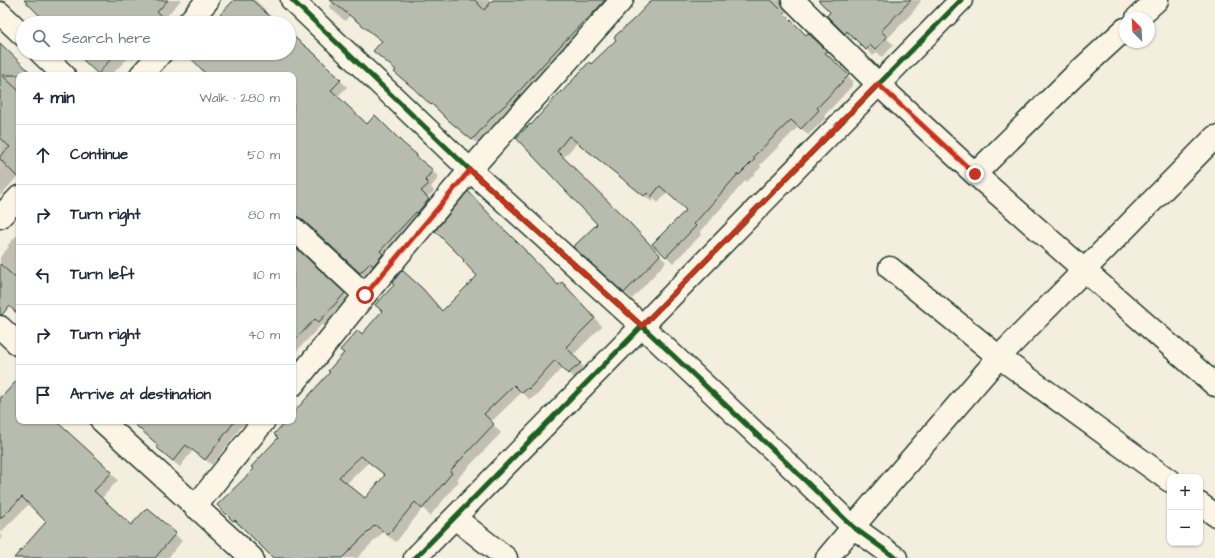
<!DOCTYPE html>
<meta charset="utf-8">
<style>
body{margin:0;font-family:"Architects Daughter",sans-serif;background:#f2f2f3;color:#1f2937}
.controls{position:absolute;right:12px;bottom:12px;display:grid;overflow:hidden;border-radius:8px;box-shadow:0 1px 3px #0004}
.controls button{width:36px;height:36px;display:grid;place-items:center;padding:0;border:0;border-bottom:1px solid #e0e1e3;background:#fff;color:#1f2937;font:20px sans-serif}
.compass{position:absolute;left:1119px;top:12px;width:36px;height:36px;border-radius:50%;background:#fff;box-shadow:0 1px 3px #0004;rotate:336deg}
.stop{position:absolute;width:12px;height:12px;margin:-9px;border:3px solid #c8321e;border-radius:50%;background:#fff}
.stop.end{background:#c8321e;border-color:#fff;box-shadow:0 1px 4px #0008}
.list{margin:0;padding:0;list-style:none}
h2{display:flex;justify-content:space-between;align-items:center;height:52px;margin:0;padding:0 16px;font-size:17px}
h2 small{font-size:13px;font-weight:400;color:#747a83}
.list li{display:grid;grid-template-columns:26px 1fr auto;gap:12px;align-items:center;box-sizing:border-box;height:60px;padding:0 16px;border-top:1px solid #e0e1e3}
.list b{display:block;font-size:15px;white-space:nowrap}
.list em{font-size:13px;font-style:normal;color:#747a83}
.icon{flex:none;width:22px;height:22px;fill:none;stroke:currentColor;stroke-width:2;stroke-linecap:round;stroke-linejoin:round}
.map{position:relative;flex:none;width:1215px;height:558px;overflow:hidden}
.search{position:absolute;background:#fff;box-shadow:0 1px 3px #0004;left:16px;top:16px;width:280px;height:44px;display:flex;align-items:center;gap:10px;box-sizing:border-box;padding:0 14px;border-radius:22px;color:#747a83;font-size:15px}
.panel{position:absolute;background:#fff;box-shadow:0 1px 3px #0004;left:16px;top:72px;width:280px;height:352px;border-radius:8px}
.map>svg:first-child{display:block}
</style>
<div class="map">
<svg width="1215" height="558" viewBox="0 0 1215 558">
<rect width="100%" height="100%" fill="#f3eede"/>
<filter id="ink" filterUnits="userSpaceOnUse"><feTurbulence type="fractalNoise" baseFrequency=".025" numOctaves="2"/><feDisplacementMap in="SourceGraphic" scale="8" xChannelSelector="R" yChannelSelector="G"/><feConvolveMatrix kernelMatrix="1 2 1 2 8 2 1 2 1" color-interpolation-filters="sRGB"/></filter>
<g filter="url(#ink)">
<g fill="#0003" fill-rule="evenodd">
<path d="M25,0H181L163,20L166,23H48Z"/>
<path d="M236,0H255L266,10L264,12L276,23H214L222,16Z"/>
<path d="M335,0H596L608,11L479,145L456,127L439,110L438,111L397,70L383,41L350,15L345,21L329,7Z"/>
<path d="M653,0H790L788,4V11L784,14L806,36L808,34L833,59L831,60L852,80V86L824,116L826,118L808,135L799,126L760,165L761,167L747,182L746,180L700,232L702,234L673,263L654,244L687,210L667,193L658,203L654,199L652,202L577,143L563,158L635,229L666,262L632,299L582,254L598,224L531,127L591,65L618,40Z"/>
<path d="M820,0H920L921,1L912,13L887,39L894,45L882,57L877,52L873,56L855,38L853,40L828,16L832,12Z"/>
<path d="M289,34L314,54L347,87L337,97L367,125L403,145L417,155L422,162L439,177L431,187L434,191L427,198L435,206L367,279L309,225L303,222H296L293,224V75H205L207,73L188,53H289Z"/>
<path d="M0,50L31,75H19V177L18,176L0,196Z"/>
<path d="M78,53H133L111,75H100Z"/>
<path d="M505,231L533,259V260L558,287L569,291L602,326L573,355L587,371L577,381L563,367L537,395H536L530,400L522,392L491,422L501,433L457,479L459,481L430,516L423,508L396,542L383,532L357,558H274L243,526L241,528L218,505L255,469L279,438L287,421H293V415L362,335L442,312L478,276ZM369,462L385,476L365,499L346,484Z"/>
<path d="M19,233V315L0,299V257L9,247L7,246Z"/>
<path d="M293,246L350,300L326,328L322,324L294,354L303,362L293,379Z"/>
<path d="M19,386V421H54L111,473L118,480L101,499L131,527L147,509L175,534L182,541L168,558H15L47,522L29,504L0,533V394L3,397Z"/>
<path d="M131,421H252L246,429L242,426L212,465L193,450L180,467L163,453L157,447L158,445Z"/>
<path d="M0,534L3,537L0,540Z"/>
</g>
<g fill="#b8bcae" stroke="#1f3d34" fill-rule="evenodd">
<path d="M24,0H168L157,12L168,23H47Z"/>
<path d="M234,0H252L277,23H216L214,21Z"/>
<path d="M330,0H475L484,10L493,0H605L585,22L584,21L560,46L513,98L494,115L472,140L448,120L432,104L431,105L413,88L394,72L396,70L373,51L382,41Z"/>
<path d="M652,0H771L806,35L808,33L827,51L825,53L849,75L817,108L819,110L801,129L791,120L753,157L755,159L739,175L738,174L694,224L696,226L666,257L652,244L686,210L660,186L651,197L647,193L644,196L569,136L557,151L628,221L660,255L624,293L573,247L597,224L516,138L530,124L531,125L561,91L562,92L589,62L591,64L616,40L614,37L635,18Z"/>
<path d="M818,0H911L881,31L887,37L875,50L870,45L866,50L847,31L845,34L827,16L830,12Z"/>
<path d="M289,33L315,54L341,80L331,90L367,124L375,115L403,143L417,155L416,156L433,170L425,180L429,184L421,191L429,199L417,213L416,212L380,251L383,254L373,266L370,263L360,273L302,219L296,216H293V75H207L186,53H289Z"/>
<path d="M0,43L33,75H2L19,91V179L0,159V156L10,147L0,138Z"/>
<path d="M81,53H114L115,54L98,74L83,60L86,57Z"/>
<path d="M468,191L505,231V230L526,251V252L558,285L562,282L595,318L566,347L581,363L568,374L555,360L529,389L528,388L522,393L514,385L484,414L494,424L450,471L452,473L422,509L415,502L388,535L375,525L342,558H273L235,520L233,521L217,505L254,469L251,467L278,438L274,434L286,421H293V413L330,372L328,371L344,353L340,350L358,330L362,334L382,311L375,305L394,285L392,283L402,270L423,289L442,311L477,276L463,261L464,260L435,231ZM361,456L385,475L365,498L339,477Z"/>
<path d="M293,245L345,293L319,322L315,319L293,342Z"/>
<path d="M0,264L19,281V315L9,306L2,315H0Z"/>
<path d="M19,378V421H56L112,472L94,491L131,525L147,508L176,533L155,558H14L46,522L22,497L0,519V399Z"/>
<path d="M131,421H235L205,460L186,445L173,461L156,447L158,445Z"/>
</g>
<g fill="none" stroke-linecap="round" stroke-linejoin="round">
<defs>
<g id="minor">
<path d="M292,0L470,170L642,326L787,463L853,527L896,558"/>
<path d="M793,0L878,84L975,174L1215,385"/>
<path d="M0,13L23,35"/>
<path d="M1137,18L1157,0"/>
<path d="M188,23L208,0"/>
<path d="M41,53L64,75"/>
<path d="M141,75L161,53"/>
<path d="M975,174L1074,76L1125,29"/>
<path d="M0,217L19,197"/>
<path d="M293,228L365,295"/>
<path d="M890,268L999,357L1170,481"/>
<path d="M0,327L19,345"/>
<path d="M293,385L365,295L470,170L622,0"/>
<path d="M102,421L252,558"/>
<path d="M1200,504L1215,515"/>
<path d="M195,507L264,421"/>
<path d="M455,518L506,558"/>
<path d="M415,558L961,0"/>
<path d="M827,558L880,495L999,357L1215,137"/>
</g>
</defs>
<use href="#minor" stroke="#1f3d34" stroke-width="25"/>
<use href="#minor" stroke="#fcf5e5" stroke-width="22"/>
<defs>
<g id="cycleway">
<path d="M292,0L470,170L642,326L787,463L853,527L896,558"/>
<path d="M415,558L961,0"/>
</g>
</defs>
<use href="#cycleway" stroke="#fcf5e5" stroke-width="8"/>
<use href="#cycleway" stroke="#1b5e20" stroke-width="5"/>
</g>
</g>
<g fill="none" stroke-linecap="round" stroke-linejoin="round" filter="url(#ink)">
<path stroke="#c8321e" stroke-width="5" d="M365,295L470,170L642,326L878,84L975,174"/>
</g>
</svg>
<div class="controls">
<button>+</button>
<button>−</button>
</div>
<svg class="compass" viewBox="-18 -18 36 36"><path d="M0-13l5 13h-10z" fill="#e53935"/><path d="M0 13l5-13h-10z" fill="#747a83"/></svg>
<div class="stop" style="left:365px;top:295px"></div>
<div class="stop end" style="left:975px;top:174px"></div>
<div class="search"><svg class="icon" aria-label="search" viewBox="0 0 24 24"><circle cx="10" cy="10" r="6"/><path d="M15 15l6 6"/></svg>Search here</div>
<section class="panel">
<h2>4 min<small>Walk · 280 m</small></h2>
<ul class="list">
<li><svg class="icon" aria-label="ahead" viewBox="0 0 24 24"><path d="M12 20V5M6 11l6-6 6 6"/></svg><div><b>Continue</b></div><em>50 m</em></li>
<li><svg class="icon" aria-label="right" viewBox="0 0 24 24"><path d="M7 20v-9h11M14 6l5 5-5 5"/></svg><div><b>Turn right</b></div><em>80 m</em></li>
<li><svg class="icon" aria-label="left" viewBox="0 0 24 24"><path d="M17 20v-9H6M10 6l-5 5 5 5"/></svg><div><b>Turn left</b></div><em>110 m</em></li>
<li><svg class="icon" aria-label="right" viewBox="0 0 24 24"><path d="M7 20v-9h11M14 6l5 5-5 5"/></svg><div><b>Turn right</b></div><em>40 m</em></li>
<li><svg class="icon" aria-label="arrive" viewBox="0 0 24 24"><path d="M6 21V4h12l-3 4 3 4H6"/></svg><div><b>Arrive at destination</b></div></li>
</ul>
</section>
</div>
